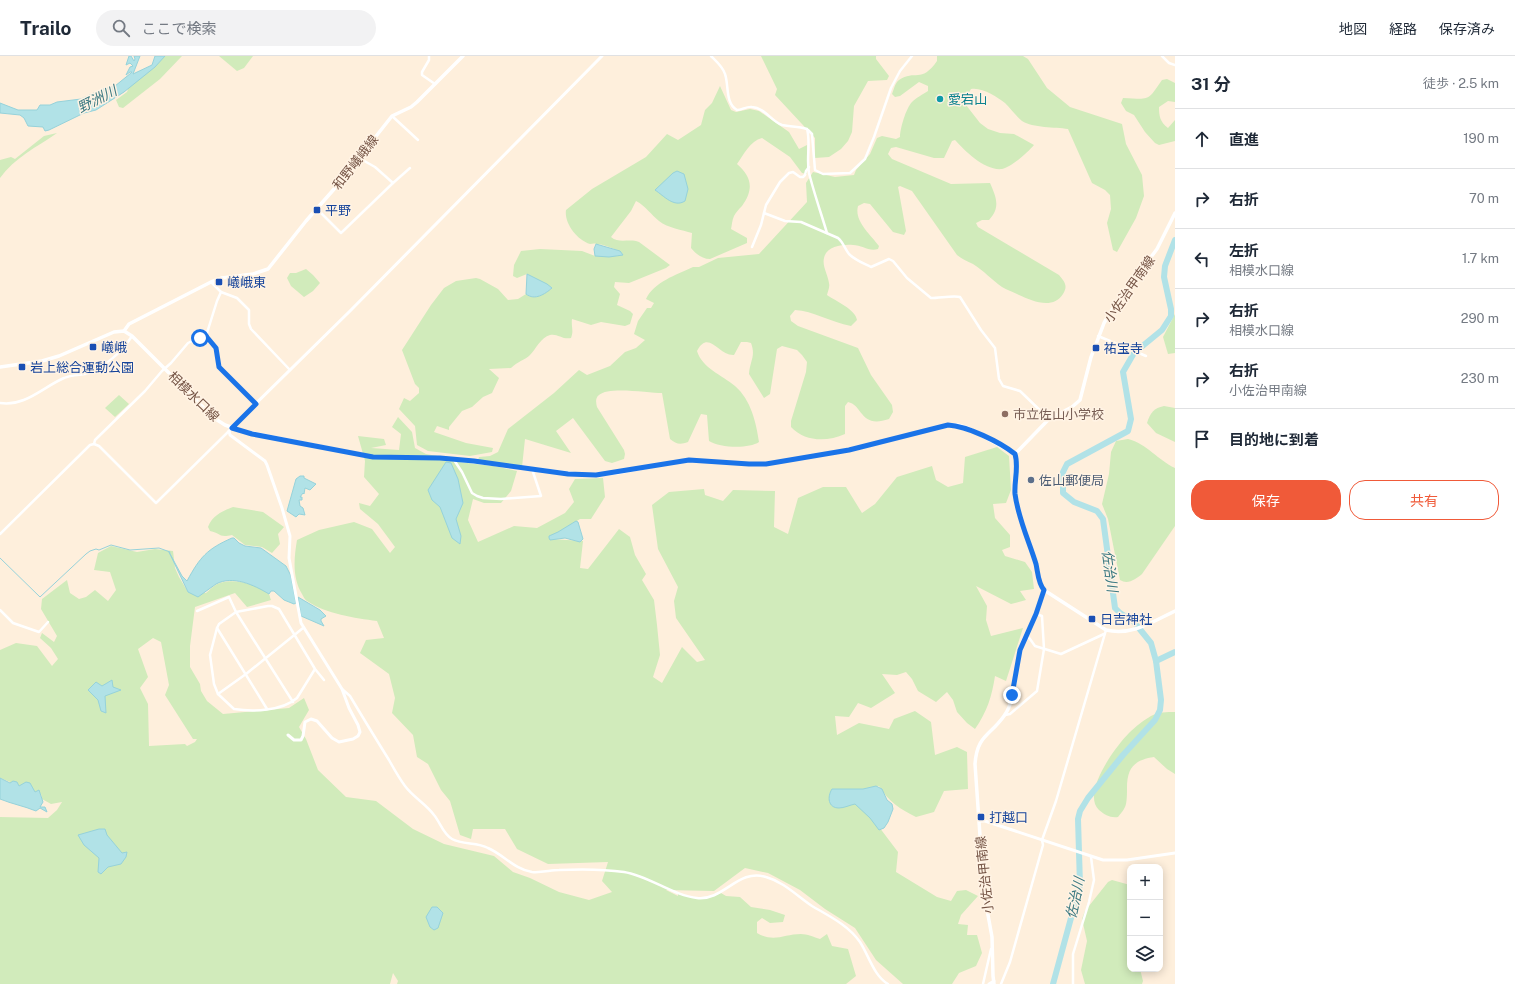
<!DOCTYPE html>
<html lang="ja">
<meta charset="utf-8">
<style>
body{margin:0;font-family:"Public Sans","Noto Sans JP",sans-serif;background:#f2f2f3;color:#1f2937}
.controls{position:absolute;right:12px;bottom:12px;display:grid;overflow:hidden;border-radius:8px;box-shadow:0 2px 10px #0003}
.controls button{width:36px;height:36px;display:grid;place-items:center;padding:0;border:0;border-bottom:1px solid #e0e1e3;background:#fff;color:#1f2937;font:20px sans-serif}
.stop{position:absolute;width:12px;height:12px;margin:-9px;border:3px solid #1a73e8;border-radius:50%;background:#fff}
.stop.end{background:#1a73e8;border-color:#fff;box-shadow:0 1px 4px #0008}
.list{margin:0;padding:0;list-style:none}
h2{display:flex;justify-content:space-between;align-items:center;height:52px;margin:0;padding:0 16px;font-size:17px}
h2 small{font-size:13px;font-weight:400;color:#747a83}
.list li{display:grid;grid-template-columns:26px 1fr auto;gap:12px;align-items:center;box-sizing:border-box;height:60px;padding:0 16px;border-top:1px solid #e0e1e3}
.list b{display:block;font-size:15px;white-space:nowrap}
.list p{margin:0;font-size:13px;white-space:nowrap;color:#747a83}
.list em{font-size:13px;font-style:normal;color:#747a83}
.actions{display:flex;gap:8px;padding:12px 16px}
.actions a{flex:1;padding:9px 0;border:1px solid #f05a39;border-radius:16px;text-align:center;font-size:14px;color:#f05a39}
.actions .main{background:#f05a39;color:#fff}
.icon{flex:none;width:22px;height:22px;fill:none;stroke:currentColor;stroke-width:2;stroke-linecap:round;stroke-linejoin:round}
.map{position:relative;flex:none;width:1175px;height:928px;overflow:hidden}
header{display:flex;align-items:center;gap:24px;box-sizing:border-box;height:56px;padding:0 20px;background:#fff;border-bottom:1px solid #e0e1e3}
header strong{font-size:19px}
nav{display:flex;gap:22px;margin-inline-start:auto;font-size:14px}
.search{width:280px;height:36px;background:#f2f2f3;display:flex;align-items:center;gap:10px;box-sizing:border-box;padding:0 14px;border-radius:22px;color:#747a83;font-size:15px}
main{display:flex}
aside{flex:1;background:#fff}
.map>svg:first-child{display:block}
</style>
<header>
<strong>Trailo</strong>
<div class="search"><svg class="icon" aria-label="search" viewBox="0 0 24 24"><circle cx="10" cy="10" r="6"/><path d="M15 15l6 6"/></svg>ここで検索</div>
<nav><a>地図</a><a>経路</a><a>保存済み</a></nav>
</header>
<main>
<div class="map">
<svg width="1175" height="928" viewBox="0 0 1175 928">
<rect width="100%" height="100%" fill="#feefdc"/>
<g fill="#d1ebbb" fill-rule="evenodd">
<path d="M164,0H182L160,23L123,52L119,51L116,44L127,36L130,28Z"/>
<path d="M219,0H253L244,12L237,15Z"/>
<path d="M761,0H876V3L889,20L887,24L868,25L854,50L852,76L848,85L841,93L829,101L815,102V82L775,39L777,33Z"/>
<path d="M937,0H1023L1028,3L1047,32L1070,51L1122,68L1126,88L1142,119L1144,140L1136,162L1117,196L1113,194L1107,167L1111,153L1110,139L1105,134L1092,127L1068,73C1055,71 1033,72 1022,65C1016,60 1011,53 1005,47C997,41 982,31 971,33L967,40L966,49L980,67L988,73L1000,77L1014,78L1034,89C1028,96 1012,111 1002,113C985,115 965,95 955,84L952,85L944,102H934L896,91L891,92L888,98L892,103L951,128L990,127C996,141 1001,151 989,164H982L976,167L978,171L1059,219C1065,226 1068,230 1063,238C1053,254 1032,245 1019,239C1013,236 1007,234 1002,231C992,224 983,214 973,208C967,205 962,203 957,199L912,135L900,130L898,131L899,136L906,175L904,179L893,176L870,148L864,147L858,150C854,165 870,178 879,190L878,193C869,196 862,189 853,189C844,188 826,190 824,202C822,210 828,219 829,227C830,231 828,235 827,239C836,245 856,254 857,264L851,270C831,266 813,255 795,254L790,260L791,265L798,270L858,292L871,319L892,349L893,356L889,363C860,373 863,349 848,346L845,350V378C827,386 805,386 791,371V365L806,316L807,306L802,299L797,294L782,290L777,293L770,338L764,342L749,318C750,305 756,300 751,287L747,286H741L734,299C718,300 709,273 697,295C702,312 722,319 735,330C751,344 756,366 759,386C749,393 720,392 709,385L707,359L701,358L688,386C680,389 676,388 670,383L662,337C649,337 608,330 599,339C595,342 596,347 597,351L624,394L625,398L624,403L612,407L605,405L573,362L556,375L571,397L525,383L522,411L490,409L517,415L511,435L501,447H484L473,443L468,464L478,486L514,470L537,472L565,457L574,446L569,433L575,423L603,422L605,441L591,463H580L554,479H550L551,483L583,485L580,512L588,513L619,473L630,481L635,499L646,518L642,524L654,544L657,569L660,599L653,621L662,627L682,591L697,606L705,604L676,562L674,545L678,531L658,493L652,449L669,436L704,433L705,439L723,445L733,434L775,435L774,471L788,478L798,442L823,431H846L862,457L875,448L897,421L932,410L936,424L948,431L963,427L965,401L997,391L1009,400L1011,434L1006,447L993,448L995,462L1010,479V491L1002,494L1005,500L1025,506L1032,516L1034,533L1020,535L1026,544L1011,548L976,530L987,550L986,564L991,580L1023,572L1006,625L995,620C992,640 987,656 975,673L967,667L957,656L953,644L947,636L936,646L918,635L912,623L906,616L897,619L882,618L895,637L871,652L858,647L849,661L835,660L837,679L859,667L889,673L894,663L915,655L931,666L935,699L957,691L967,696L968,733L944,735L934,756L916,761C900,753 889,746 879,730L830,744L837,751L854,745L870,759L898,796L896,816L937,841L951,845L957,835L966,834L978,840L961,859L958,868L968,869L967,879H977L982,897L976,910L959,917L952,928H903L876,904L855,872L825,853L800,834L768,817L745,812L714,835L666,834L678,840V838C696,843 704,845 721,837L726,840L740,841L751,851L770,854L785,859L783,866L770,867L762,862L757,866V877C774,887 784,878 801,878C807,878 814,881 820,883L827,878L832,890L848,893L856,920L846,928H397L398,925L393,917L390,928H0V761L48,762L57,754L62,746L51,748L42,743L41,738L0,722V594L16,587L37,590L52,610L58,603L51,592L40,582L42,577L54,586L57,580L41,553L42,543L67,524L70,537L79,543L86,541L95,534L108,545L116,534L110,516L94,514L98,497L111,490L137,496L155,493L173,495L175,512L179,521L188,536L206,537C212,532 216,527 224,526C235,523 262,529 269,538C270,540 270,542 271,544L247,551L235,537L195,551L190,590V611L200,628L201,635L207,645L223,658L289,652L304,642L309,654L299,671L306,683L318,714L346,741L376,745L413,773L444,788L494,800L513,816L530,822L559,836L589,844L612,836L602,825L608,806L548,808L517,793L505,773H473L471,783L460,779L450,745L441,734L428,708L417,701L413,679L392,657L395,642L389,618L360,597L366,584L384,582L377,565C355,562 326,558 307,545C305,544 303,540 302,538C292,522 294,502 297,484L319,474L354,466L372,473L390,497L395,491L378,468L360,453L359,447L370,450L379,438L364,421L365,405L358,380L384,383L386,389L371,392L399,394L401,378L392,371L398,361L412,376L415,392L426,398L477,407L479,401L490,400L498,396L508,373L554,337L579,314L587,319L610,310L625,296L636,292L645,284L634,278L638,265L647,252H651L654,247L646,243C654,226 676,219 693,211H699L718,202L759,198L807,146L806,127L813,116L835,121L854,119L856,114L870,98L877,82L882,80L896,83L900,81C900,73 906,52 912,46C916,42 923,38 928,35V30L919,26L900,40L895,41L892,38C894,33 895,27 899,24C915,13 921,28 937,5ZM153,582L161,586L169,629L165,639L193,683H197L195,686L187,690L185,688L149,690L148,648L140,632L148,621L138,593Z"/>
<path d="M1167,23L1175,27V46L1168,45L1159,51C1159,60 1160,66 1168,72L1175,64V85L1159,89L1155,87L1145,76L1134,59L1126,55L1121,47L1123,42C1150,43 1147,46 1162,24Z"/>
<path d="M720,30L731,54L736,56L750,53L759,55L789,76L799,93L807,89V118L802,117L790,101L762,82C750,85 744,98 737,108C752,121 754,133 742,150C739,153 736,156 734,160C732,164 732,169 731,173L747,182V187L710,203C702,203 696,198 691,192L692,177C682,174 668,172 659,165C651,159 646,150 636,145L631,155L611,181C619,188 630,182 639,186L670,209L666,212L634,225L629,227L615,226L614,231L620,238L617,249L630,255L633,258L630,268L625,270L601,266L591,269L572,263C571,270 574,275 571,282C563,284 557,277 550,279C541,281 536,293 530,299C525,304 518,305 511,312L489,313L499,322L492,337L483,341L472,351L462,355L449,371V374L437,370L434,376L466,387L493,392L492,396L470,400L428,395L417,389L415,370L399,353L404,342L410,345L419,337V332L415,328L402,294L431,249L444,232L456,225L476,222L480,223L498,233L508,244L518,243L526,238C534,245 545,238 552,232L527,218L517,222L513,220L514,209L521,195L540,193L582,195L595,200H618L620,195C613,193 604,188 596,188C594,187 592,188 590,188C577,184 564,167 566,154L592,133L646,101L667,78L678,84L701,69L705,54L712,47Z"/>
<path d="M57,77C37,91 14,102 0,122V104L11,101L15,103L44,80Z"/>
<path d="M306,213L313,219L320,227L313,235L304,241L291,230L287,222L290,217H296Z"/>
<path d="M1175,258V297L1168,298L1163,281Z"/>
<path d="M119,339L129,348L115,361L105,352Z"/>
<path d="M1164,350L1175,352V386L1156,377L1147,367C1150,357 1154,352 1164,350Z"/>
<path d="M1128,383C1147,388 1158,404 1175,412V470L1142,518C1136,523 1128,529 1120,524L1108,463L1102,448L1109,418L1111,396L1116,385Z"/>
<path d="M233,451L263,456L284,471L278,478L280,488L272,497L262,491L245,489L232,479C218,482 221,477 210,475L208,471C212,460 222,455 233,451Z"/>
<path d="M1175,656V718L1167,713L1154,701C1134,704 1127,712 1127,732C1127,737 1127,743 1126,748C1125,753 1121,757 1118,761C1110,762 1105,759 1099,754C1081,737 1116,690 1129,677C1135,671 1144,664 1151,660C1158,656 1167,656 1175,656Z"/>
<path d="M1112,824L1130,829V913H1140L1143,925L1142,928H1085L1081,914L1087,885L1082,863L1085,855L1108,826Z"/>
</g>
<g fill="#b1e2e7" stroke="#96d2da">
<path d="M129,0H131L134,5L135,3L134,0H140L133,18L152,9L155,0H165L155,11L124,36L96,54L84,57L49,74L45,75L43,71L28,70L24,62L20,59L0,57V47L18,54H37L40,49H50L57,46L81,43L103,33L115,30L131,17L132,16H130L126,19L130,11L133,10L130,7L126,9Z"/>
<path d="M677,115L684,118L688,133L685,145C674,152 664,140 655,134L673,117Z"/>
<path d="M596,188L620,195L623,199L609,201L595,200L594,193Z"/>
<path d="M527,218L547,228L552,232C545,238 535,245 526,238Z"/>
<path d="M446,406L451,407L458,423L463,447L456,463L461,480L460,488L452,482L440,451L432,444L428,434Z"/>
<path d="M300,420H304V422L316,428L310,434L305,432L304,438L303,437L300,441H302V444H299L300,450L303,452L305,459L299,458L296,461L287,455L296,423Z"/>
<path d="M576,465L578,466L583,483L580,486L565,482L550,484L549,482V480L558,476Z"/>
<path d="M232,482H234L239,487L245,490L261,492L286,510L291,520L296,547L294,548L284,544L274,535H271L269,538C254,529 233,519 216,528C210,532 204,537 198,541L188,536L169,496L182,520L187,525C200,501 207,493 232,482Z"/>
<path d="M298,541L320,554L326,560L321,563V565L324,570L301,560Z"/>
<path d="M112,624L113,631L121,634L105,640L106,657L101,655L98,644L88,634L96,626L102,630Z"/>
<path d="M0,722L10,727L13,725L17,726L19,730L26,726L30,727L35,736L39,734L43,746L40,751H45L47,756L40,752L36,755C24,750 12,748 0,743Z"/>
<path d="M876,730L882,733L887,744L892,748L893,753L888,766L884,772L879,774L870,762L855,748C850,749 844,752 839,752C828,752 827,741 832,733H863Z"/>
<path d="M99,773H105L107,779L122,797L127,796L126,801L121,808L108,811L101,818L98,816L99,802L84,789L78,779Z"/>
<path d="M432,851H437L443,857L438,872L434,874L430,871L426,861Z"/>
</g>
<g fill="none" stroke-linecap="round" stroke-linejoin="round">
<path stroke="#96d2da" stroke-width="1" d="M0,502L40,541L86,498L90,495L96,493L99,494L111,489L130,494L159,492L170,496"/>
<g stroke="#b1e2e7" stroke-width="6">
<path d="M1156,605L1175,596"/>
<path d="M1053,928L1080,829L1078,763L1080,755L1088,742L1123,699L1155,664L1160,654L1161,644L1156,605L1151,587L1134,566L1120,557L1115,552L1103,463L1097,455L1074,446L1063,437V416L1067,408L1128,375L1131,363L1123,316L1134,297L1162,274L1171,260V253L1164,221L1165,210L1175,184"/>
</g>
<g stroke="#fff" stroke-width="2.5">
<path d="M429,0V4L422,16V19L435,28"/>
<path d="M711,0C716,5 723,11 725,18C729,29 725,47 737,54C742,54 747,50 752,51C765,52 771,65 782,69C791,71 798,70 807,73C811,87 806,102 809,117C814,137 821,157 827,177"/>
<path d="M1162,0L1169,7L1175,9"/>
<path d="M392,60L418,84"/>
<path d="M808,74L812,78L815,114L823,118L850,117L865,103L874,81L891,32L900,15L912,0"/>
<path d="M359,102L375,111L393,127L410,112"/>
<path d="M317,153L341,177L393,127"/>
<path d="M764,157L785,165L801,166L838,182C843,186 845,193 849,198C855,204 863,207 871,211L889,203L893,205L907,222L931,242C940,242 954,239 960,241L981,274L995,292L999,323L1003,330L1020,335L1049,363"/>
<path d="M752,191L761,169L766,149L780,126L789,117L793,116L800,121H803L805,119L806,115L809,111"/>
<path d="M211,226L221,236L237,242L249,254V268L251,273L290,314"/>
<path d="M206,280L216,292L219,311L256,348"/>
<path d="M206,280L217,245L221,236"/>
<path d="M1098,280L1146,300"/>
<path d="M0,347C25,351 43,331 64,322C70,319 78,319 85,318C103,313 122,296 132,280"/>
<path d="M94,388L99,390L156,447L230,374"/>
<path d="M454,404L462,416L472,437L477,440L483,442L501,443L541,440L532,413"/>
<path d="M0,478L90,389L94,388L95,384L145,335L162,315L171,307L188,287L192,285L206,280"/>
<path d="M0,554L13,567L39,576L48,566"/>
<path d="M197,555L229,541L236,556L293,646"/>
<path d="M217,572L267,653"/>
<path d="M1026,579L1030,583L1035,590L1061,598L1104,578"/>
<path d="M315,613L297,642C282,655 253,656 234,653L218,638L214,628L210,599L217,572L219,568L236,556L268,550H272L279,553L315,613L324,624"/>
<path d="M342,633L350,640C363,662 376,683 389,704C394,713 399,722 405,730C413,741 426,748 434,759C440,766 443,778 452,783C463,789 477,786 488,792C504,799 514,813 532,816C541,817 551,814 559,814C581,813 603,813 624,816C649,820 674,840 697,842C724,845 738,812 766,821C784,826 797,840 812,850C829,860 848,869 860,886C869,900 874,920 888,928"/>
<path d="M218,638L246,618L303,572"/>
<path d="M1005,659L1010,658L1037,635L1044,593L1042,560L1036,558"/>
<path d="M983,928L991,893"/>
<path d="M1001,928L1010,906L1043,789L1042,784L1056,745L1106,574"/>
<path d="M1073,928V898L1089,846L1094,824L1091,801"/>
</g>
<g stroke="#fff" stroke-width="3">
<path d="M232,371L350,255L602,0"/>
<path d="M229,375L230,379L265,405L267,409L282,452L290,480L289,502L301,567L342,633L349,652L358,669L360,676L358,680L353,683L339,686L332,682L317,665L311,663L305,666L303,680L301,684H294L288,679"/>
<path d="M979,765H985L1103,804H1127L1175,797"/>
<path d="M989,928L994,925"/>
</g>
<g stroke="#fff" stroke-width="3.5">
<path d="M124,275L129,268L211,226L222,222L253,218L268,213L306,165L335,132L392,60L411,51L417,46L463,0"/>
<path d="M0,311L42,305L59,300L114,276L124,275L132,280L214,362L225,369L242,375L373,401L440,402L586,419L617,417L668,407L689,404L749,408H766L849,394L948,369H958L968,372L1015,398C1019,411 1014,425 1015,438C1018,462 1029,485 1036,508C1038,517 1038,527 1044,534L1106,574C1132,580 1152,566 1175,555"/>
<path d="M1015,398L1049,363L1072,351L1080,344L1091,301L1104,267L1113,252L1157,193L1175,157"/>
<path d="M994,928L993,920L992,881L986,848L983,823L975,708C977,679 990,680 1004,660C1017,642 1014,615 1020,594C1023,581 1031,570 1036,558C1039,550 1040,542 1044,534"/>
</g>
</g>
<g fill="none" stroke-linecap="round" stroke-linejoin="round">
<path stroke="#1a73e8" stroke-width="5" d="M200,282L206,280L216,292L219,311L256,348L232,372L252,378L373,401L440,402L474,405L568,418L596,419L689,404L749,408H766L849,394L948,369C967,370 1000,386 1015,398C1019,411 1014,425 1015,438C1018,462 1029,485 1036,508C1038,517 1038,527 1044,534L1036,558L1020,594L1012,639"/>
</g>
<circle fill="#0f9aa8" stroke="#fff3e4" stroke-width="1.5" cx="940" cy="43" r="4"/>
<g fill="#1a4fb4" stroke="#fff3e4" stroke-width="1.5">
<rect x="313" y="150" width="8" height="8" rx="2"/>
<rect x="215" y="222" width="8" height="8" rx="2"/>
<rect x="89" y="287" width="8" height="8" rx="2"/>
<rect x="1092" y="288" width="8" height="8" rx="2"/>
<rect x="18" y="307" width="8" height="8" rx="2"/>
<rect x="1088" y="559" width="8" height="8" rx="2"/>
<rect x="977" y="757" width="8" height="8" rx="2"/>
</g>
<circle fill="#8d6e63" stroke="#fff3e4" stroke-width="1.5" cx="1005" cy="358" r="4"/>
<circle fill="#5c6f8a" stroke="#fff3e4" stroke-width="1.5" cx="1031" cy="424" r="4"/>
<g text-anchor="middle" stroke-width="3" stroke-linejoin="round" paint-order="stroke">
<g font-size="13" fill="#0d838f" stroke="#fff3e4" text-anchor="start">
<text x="948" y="48">愛宕山</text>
</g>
<g font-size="13" fill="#745344" stroke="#fff3e4">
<text transform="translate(355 106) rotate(-52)" y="5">和野嶬峨線</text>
<text transform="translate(1129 233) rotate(-55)" y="5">小佐治甲南線</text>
<text transform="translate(194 340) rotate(44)" y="5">相模水口線</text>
<text transform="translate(984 819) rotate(-96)" y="5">小佐治甲南線</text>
</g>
<g font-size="13" fill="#164399" stroke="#fff3e4" text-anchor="start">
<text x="325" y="159">平野</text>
<text x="227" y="231">嶬峨東</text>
<text x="101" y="296">嶬峨</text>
<text x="1104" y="297">祐宝寺</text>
<text x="30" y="316">岩上総合運動公園</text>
<text x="1100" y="568">日吉神社</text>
<text x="989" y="766">打越口</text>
</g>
<g font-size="13" fill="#785e54" stroke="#fff3e4" text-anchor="start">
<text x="1013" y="363">市立佐山小学校</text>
</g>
<g font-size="13" fill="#4e5e75" stroke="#fff3e4" text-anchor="start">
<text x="1039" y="429">佐山郵便局</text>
</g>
<g font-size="14" font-style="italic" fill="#3b7982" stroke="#fff3e4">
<text transform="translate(97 43) rotate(-27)" y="5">野洲川</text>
<text transform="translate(1110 515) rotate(82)" y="5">佐治川</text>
<text transform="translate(1075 842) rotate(-78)" y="5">佐治川</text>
</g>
</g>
</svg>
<div class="controls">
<button>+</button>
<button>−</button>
<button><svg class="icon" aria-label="layers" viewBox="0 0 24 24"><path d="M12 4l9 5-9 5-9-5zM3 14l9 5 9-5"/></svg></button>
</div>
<div class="stop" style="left:200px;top:282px"></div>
<div class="stop end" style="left:1012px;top:639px"></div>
</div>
<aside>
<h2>31 分<small>徒歩 · 2.5 km</small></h2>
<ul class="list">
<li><svg class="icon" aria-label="ahead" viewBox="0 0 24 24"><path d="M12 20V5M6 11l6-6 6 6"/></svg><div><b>直進</b></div><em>190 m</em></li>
<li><svg class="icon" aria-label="right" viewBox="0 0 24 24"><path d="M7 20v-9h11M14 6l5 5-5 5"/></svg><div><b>右折</b></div><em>70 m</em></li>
<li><svg class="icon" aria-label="left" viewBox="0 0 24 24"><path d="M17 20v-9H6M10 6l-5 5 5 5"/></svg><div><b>左折</b><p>相模水口線</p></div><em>1.7 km</em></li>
<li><svg class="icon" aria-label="right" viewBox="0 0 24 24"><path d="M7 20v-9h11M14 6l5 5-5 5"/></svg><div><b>右折</b><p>相模水口線</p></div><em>290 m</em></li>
<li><svg class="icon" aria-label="right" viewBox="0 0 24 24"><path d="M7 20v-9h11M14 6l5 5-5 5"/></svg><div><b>右折</b><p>小佐治甲南線</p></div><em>230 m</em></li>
<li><svg class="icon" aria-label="arrive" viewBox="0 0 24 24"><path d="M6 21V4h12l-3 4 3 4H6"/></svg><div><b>目的地に到着</b></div></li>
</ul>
<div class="actions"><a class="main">保存</a><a>共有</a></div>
</aside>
</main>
